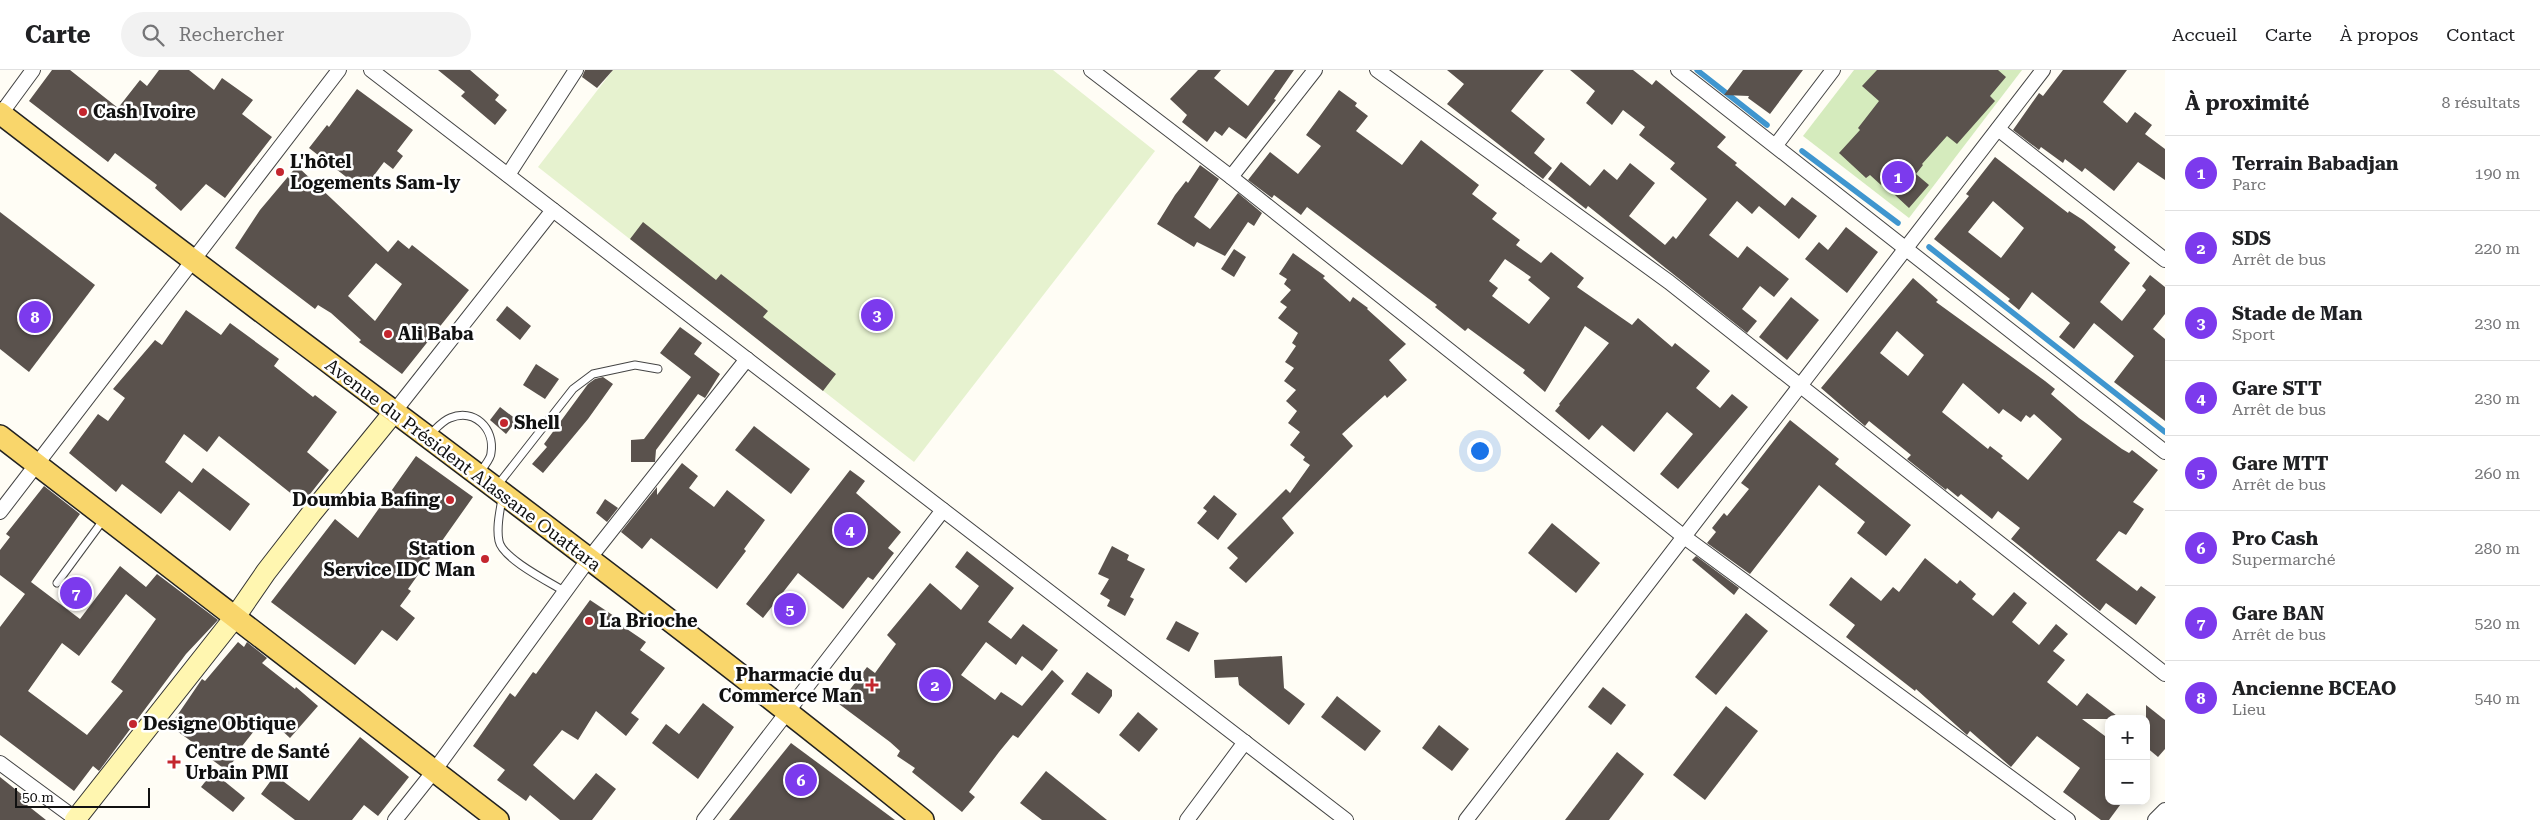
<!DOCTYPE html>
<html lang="fr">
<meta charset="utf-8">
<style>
body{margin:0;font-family:"Roboto Serif",serif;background:#f2f2f2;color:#202124}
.controls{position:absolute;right:15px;bottom:15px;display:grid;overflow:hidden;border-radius:10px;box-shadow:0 2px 12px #0003}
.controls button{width:45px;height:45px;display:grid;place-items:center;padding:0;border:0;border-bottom:1px solid #e0e0e0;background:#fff;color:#202124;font:25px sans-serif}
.scale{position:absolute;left:15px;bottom:12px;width:135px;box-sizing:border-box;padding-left:5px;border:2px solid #111;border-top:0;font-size:14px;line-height:18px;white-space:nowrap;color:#111;-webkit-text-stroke:4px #fff;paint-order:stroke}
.you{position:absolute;left:1479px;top:380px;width:18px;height:18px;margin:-12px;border:4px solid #fff;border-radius:50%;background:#1a73e8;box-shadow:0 0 0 8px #1a73e833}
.badge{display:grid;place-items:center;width:32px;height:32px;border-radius:50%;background:#7c3aed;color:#fff;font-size:16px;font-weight:700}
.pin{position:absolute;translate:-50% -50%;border:2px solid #fff;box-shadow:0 1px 5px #0006}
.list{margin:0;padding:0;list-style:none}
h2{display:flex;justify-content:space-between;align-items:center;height:65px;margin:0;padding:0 20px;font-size:21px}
h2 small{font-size:16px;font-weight:400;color:#757577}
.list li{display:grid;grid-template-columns:32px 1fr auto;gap:15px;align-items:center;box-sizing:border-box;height:75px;padding:0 20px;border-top:1px solid #e0e0e0}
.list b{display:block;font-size:19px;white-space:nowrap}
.list p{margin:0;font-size:16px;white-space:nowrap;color:#757577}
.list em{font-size:16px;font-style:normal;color:#757577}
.icon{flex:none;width:28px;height:28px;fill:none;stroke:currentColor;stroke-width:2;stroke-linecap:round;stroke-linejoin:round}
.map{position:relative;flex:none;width:2165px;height:750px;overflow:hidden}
header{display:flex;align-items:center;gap:30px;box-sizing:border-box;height:70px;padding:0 25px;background:#fff;border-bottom:1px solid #e0e0e0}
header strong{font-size:24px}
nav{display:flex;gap:28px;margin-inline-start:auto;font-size:18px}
.search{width:350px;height:45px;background:#f2f2f2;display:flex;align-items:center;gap:12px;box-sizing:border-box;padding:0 18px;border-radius:28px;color:#757577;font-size:19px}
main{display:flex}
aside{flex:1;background:#fff}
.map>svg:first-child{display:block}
</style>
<header>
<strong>Carte</strong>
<div class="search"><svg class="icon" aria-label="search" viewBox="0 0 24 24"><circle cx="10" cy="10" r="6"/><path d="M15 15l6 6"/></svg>Rechercher</div>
<nav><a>Accueil</a><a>Carte</a><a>À propos</a><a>Contact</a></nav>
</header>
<main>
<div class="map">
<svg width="2165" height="750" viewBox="0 0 2165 750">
<rect width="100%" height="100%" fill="#fffdf5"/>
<path fill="#d5ebbd" d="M1854,0H2022L1909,148L1803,66Z"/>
<path fill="#e6f2cf" d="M613,0H1053L1155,81L914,392L538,97Z"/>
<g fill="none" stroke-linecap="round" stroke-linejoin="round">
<g stroke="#3f96cf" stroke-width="5.5">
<path d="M1697,0L1767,55"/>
<path d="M1802,81L1898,153"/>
<path d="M1929,177L2165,362"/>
</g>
</g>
<g fill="#5a524d" fill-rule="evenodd">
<path d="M52,0H70L118,38L140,10L147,16L159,0H189L214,20L222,8L253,30L242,44L272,67L225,128L206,114L181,141L155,118L157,115L115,83L108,92L29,31Z"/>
<path d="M438,0H470L499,25L495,30L507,40L495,55L461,26L465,22Z"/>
<path d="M585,0H613L597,18L582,7Z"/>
<path d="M1198,0H1221L1214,8L1248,36L1275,0H1294L1274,29L1276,30L1246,69L1229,57L1222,66L1215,61L1207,72L1182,52L1187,45L1170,29Z"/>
<path d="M1447,0H1544L1511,41L1545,69L1534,83L1552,98L1543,109L1447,34L1464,14Z"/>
<path d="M1570,0H1633L1652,15L1656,10L1726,67L1717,77L1737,93L1735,95L1785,136L1792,127L1817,146L1799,169L1759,136L1752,144L1737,131L1709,165L1738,188L1747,176L1789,209L1774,227L1760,216L1742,239L1757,251L1747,263L1588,136L1586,139L1548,109L1561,92L1590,116L1604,99L1617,110L1630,93L1655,113L1629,146L1665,175L1673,166L1676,169L1707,129L1670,99L1675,93L1639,65L1645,57L1623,40L1612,55L1586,33L1595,21Z"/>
<path d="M1743,0H1803L1770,44L1748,28L1749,26L1724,25Z"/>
<path d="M1877,0H1998L2006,7L1990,26L1995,31L1957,74L1947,66L1922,94L1923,95L1916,104L1929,115L1909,138L1882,113L1881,115L1870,105L1866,108L1839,83L1860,60L1858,58L1879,31L1862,16Z"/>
<path d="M2063,0H2127L2103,32L2127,53L2135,42L2152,55L2145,64L2165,79V110L2138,92L2114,121L2085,98L2082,102L2065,89L2063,93L2041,77L2039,80L2013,60L2039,23L2043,26Z"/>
<path d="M357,19L413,60L397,81L403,86L393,99L384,92L363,120L309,78L327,55L329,57Z"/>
<path d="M1339,20L1357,33L1355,36L1368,46L1356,61L1402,95L1421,70L1479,115L1472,124L1497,143L1492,149L1520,170L1516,175L1541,193L1551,182L1584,208L1577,217L1632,255L1638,248L1672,277L1675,273L1710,301L1696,318L1720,338L1732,324L1748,337L1678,419L1660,404L1693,364L1667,342L1634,382L1602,355L1589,370L1555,341L1560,335L1559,334L1609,273L1585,256L1545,322L1523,303L1525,300L1468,258L1465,261L1435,237L1437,235L1307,137L1301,145L1274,125L1272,128L1248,110L1270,82L1298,104L1321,76L1306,65ZM1505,189L1531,207L1528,210L1550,228L1529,254L1492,226L1498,218L1489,211Z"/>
<path d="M1995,87L2068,143L2069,141L2083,150L2116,177L2114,180L2130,193L2100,232L2122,251L2146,220L2142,216L2150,205L2165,217V244L2153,259L2165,269V351L2114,312L2134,286L2094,253L2074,279L2059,267L2070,253L2032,222L2019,240L2008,231L2010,229L1934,169L1969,126L1966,124ZM1993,131L2024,158L2001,188L1968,162Z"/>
<path d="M1200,95L1219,109L1194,147L1210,159L1238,123L1262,143L1254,156L1248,152L1225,186L1197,172L1194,177L1157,154L1175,125L1186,111L1188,113Z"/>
<path d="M297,96L388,182L398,170L409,179L412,175L469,220L402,304L359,272L361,270L331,243L318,235L315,239L235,178L260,140ZM376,193L402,214L375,251L348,226Z"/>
<path d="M0,142L95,215L29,302L0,279Z"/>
<path d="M643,152L716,210L721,204L768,241L763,247L836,304L823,321L630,169Z"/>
<path d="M1846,157L1878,182L1847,223L1805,189L1819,172L1828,180Z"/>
<path d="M1234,179L1246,187L1234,207L1221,199Z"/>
<path d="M1293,183L1325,206L1323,208L1350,232L1353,227L1368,238L1367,239L1406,274L1389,290L1407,310L1387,328L1385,325L1342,364L1353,376L1282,448L1294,463L1246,513L1229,498L1238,488L1227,478L1286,419L1290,423L1310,395L1303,390L1305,387L1290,375L1300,362L1288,353L1297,341L1286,331L1296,320L1284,311L1294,298L1285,292L1296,276L1292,273L1298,263L1278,248L1287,237L1280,232L1291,220L1284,214L1287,209L1279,204Z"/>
<path d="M1913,208L1938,230L1936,232L2045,311L2055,319L2051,324L2079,348L2122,379L2129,383L2132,380L2158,400L2133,432L2144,439L2126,465L2119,461L2096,490L2137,521L2141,516L2156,527L2136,555L2106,533L2100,541L2011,469L2020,458L1998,441L1992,449L1961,424L1958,427L1947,418L1946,420L1907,389L1911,385L1869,351L1865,356L1821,318ZM1897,261L1924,285L1908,306L1880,283ZM1963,313L1999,344L2003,339L2021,352L2026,345L2030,348L2034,344L2062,369L2028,410L2001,388L2003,386L1990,376L1988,379L1942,342Z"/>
<path d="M1791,227L1819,250L1787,290L1759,267Z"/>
<path d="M507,236L531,256L520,270L496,250Z"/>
<path d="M186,240L221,265L230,253L279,289L274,296L313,327L315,325L337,342L307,382L329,400L303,433L219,366L207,382L184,364L165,392L192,413L203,398L250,434L230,461L179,421L161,444L122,414L116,422L69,383L98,344L108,351L125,328L113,319L155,270L162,275Z"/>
<path d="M680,257L702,273L694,284L720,304L705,328L698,324L656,380L655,392H631V370L644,369L691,307L660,283Z"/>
<path d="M536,294L559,309L545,329L523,315Z"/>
<path d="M603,307L613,314L588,349L543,403L532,394L547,377L544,374L588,314L595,309Z"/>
<path d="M500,337L517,350L506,364L490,350Z"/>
<path d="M1790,350L1839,389L1835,394L1911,455L1886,486L1857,463L1865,452L1819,415L1750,504L1707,473L1716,462L1712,458L1724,443L1727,446L1749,419L1741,413Z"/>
<path d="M754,356L810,399L791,424L735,380Z"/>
<path d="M416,386L473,427L408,519L411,521L400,536L415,548L397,571L382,560L355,595L271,532L335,449L358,468Z"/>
<path d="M682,393L698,406L689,418L714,437L727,420L765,450L744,479L746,481L717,519L651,468L642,479L621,462L657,417V425Z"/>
<path d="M850,400L865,411L856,423L901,462L888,478L894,483L873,510L868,507L843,539L798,503L763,548L746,534Z"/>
<path d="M44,416L80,444L31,512L80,549L120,496L146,517L157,504L218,550L186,584L99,701L93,696L74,721L0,665V557L25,524L0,505V480L10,467L6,464ZM126,524L156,549L111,612L123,621L87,665L28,621L62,573L79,586Z"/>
<path d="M1214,425L1237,444L1218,470L1197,453L1207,441L1203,438Z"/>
<path d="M605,429L618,438L607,452L596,443Z"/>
<path d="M1552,453L1600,493L1576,523L1528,483Z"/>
<path d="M1112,476L1129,485L1127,490L1145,499L1130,527L1134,529L1125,546L1107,536L1110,530L1100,524L1109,509L1098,504Z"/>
<path d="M967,481L1014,518L988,552L1011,569L1023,554L1058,580L1042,601L1022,586L1016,595L986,572L961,605L995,630L1001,622L1022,636L1052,600L1064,611L1018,668L1013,665L999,682L969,722L975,727L962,742L912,702L915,698L897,686L900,681L890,672L839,634L867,597L875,603L896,574L887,565L930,513L961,540L979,516L955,497Z"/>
<path d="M1696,486L1739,518L1734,525L1692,490Z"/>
<path d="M1925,488L1957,514L1960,510L1976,524L1972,529L1993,546L2014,522L2027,533L2012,552L2039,575L2056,554L2068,564L2053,581L2065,590L2047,612L2077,636L2087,623L2121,649H2082L2109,669V731H2123L2109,750H2101L2063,722L2080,698L2037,666L2011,697L1970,661L1967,665L1916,619L1915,621L1846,567L1855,555L1829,535L1851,507L1881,531L1893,517L1899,522Z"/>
<path d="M590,530L620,550L618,553L646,572L640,580L665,598L631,643L639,649L626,666L596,641L578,670L562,660L533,695L574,730L596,703L616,719L592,750H560L530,725L526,731L497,710L505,700L473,676L510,623L515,627L533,602L536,604Z"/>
<path d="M1746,543L1768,561L1716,625L1695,607Z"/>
<path d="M1176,551L1199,563L1189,582L1166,569Z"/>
<path d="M238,572L244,577L247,572L267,588L262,593L295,619L296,617L318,636L290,668L266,646L235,685L237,687L226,700L200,681L202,679L170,656L202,609L205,611Z"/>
<path d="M1282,586L1284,618L1305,634L1289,655L1239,615L1238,607L1215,608L1214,590Z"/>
<path d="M1087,602L1112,620V626L1099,644L1071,624Z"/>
<path d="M1603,617L1626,635L1611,655L1588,637Z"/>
<path d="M1337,626L1381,661L1365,681L1321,647Z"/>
<path d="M703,633L734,657L698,709L652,673L666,654L679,664Z"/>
<path d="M2146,635L2165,650V679L2158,687L2146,677Z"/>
<path d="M1726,636L1758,661L1705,730L1673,705Z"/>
<path d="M1138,642L1158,659L1139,682L1119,665Z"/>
<path d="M1439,655L1469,679L1452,701L1422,678Z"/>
<path d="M360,667L409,707L378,746L364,735L352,750H295L261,724L275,705L309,731Z"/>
<path d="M791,673L895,750H729Z"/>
<path d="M1617,682L1644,704L1609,750H1565Z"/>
<path d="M1046,701L1107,750H1042L1020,733Z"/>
<path d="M213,702L245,728L233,742L201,717Z"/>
<path d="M0,707L25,727L22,731L46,750H0Z"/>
</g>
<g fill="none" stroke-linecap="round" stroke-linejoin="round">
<defs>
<g id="lane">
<path d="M429,365C435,360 442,351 450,348C474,338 495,358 491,383C491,389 483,397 480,403"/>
<path d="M497,416L573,319L593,304L635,295L658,299"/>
<path d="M502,428C500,442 496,457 499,471C502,488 549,512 564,521"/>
<path d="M57,513L104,449"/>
</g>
<g id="street">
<path d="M371,0L1346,750"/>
<path d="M1091,0L1231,107L1683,466L2068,750"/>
<path d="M1377,0L1669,212L2165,604"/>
<path d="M1678,0L2165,382"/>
<path d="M0,45L33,0"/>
<path d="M1998,59L2165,190"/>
<path d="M1776,75L1833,0"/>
<path d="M508,105L576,0"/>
<path d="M1231,107L1315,0"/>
<path d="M394,342L553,140"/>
<path d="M0,442L339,0"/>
<path d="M0,693L76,749"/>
<path d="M395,750L434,701L588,490L747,289"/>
<path d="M704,750L943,440"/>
<path d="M1187,750L1245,672"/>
<path d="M1466,750L2043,0"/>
<path d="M2155,750L2165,740"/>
</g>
<path id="secondary" d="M75,750L235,547L266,502L311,444L394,342"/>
<g id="primary">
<path d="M0,43C307,280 622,506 923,750"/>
<path d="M0,366L498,750"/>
</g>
</defs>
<use href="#lane" stroke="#444" stroke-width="9"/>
<use href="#street" stroke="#444" stroke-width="16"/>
<use href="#secondary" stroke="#333" stroke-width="22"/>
<use href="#primary" stroke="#222" stroke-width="24"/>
<use href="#lane" stroke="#fff" stroke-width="7"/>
<use href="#street" stroke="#fff" stroke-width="14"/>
<use href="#secondary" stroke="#fff6b0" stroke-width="20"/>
<use href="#primary" stroke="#f9d66b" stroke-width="21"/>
</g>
<g fill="#c4262e" stroke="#fff" stroke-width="2">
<circle cx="83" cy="42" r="5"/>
<circle cx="280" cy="102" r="5"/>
<circle cx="388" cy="264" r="5"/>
<circle cx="504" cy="353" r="5"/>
<circle cx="450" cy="430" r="5"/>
<circle cx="485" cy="489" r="5"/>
<circle cx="589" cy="551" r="5"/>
<path d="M869.5 607.5h5v5h5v5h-5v5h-5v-5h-5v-5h5z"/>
<circle cx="133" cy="654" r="5"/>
<path d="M171.5 684.5h5v5h5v5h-5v5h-5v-5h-5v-5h5z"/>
</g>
<g text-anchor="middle" stroke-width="5" stroke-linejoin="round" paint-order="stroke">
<g font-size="18" font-weight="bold" fill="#111" stroke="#fff" text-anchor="start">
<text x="93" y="48">Cash Ivoire</text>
<text x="290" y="98">L'hôtel<tspan x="290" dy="21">Logements Sam-ly</tspan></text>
<text x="398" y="270">Ali Baba</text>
<text x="514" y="359">Shell</text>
<text x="440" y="436" text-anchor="end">Doumbia Bafing</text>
<text x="475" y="485" text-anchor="end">Station<tspan x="475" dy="21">Service IDC Man</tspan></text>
<text x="599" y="557">La Brioche</text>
<text x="862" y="611" text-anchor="end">Pharmacie du<tspan x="862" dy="21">Commerce Man</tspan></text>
<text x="143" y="660">Designe Obtique</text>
<text x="185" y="688">Centre de Santé<tspan x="185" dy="21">Urbain PMI</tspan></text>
</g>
<g font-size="18" fill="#111" stroke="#fff">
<text transform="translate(463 395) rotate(37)" y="6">Avenue du Président Alassane Ouattara</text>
</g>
</g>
</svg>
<div class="controls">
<button>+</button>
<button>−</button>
</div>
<div class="scale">50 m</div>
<div class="you"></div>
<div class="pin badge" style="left:1898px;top:107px">1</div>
<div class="pin badge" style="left:935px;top:615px">2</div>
<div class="pin badge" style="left:877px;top:245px">3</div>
<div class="pin badge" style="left:850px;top:460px">4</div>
<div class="pin badge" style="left:790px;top:539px">5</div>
<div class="pin badge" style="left:801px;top:710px">6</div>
<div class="pin badge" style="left:76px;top:523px">7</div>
<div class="pin badge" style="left:35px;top:247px">8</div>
</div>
<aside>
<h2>À proximité<small>8 résultats</small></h2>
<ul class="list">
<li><span class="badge">1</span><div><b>Terrain Babadjan</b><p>Parc</p></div><em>190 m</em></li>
<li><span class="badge">2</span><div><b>SDS</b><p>Arrêt de bus</p></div><em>220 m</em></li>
<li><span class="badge">3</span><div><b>Stade de Man</b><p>Sport</p></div><em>230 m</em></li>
<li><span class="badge">4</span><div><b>Gare STT</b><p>Arrêt de bus</p></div><em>230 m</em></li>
<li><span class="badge">5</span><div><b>Gare MTT</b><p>Arrêt de bus</p></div><em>260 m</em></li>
<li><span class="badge">6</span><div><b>Pro Cash</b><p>Supermarché</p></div><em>280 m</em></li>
<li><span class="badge">7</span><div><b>Gare BAN</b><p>Arrêt de bus</p></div><em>520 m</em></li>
<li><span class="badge">8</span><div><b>Ancienne BCEAO</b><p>Lieu</p></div><em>540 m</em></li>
</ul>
</aside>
</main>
